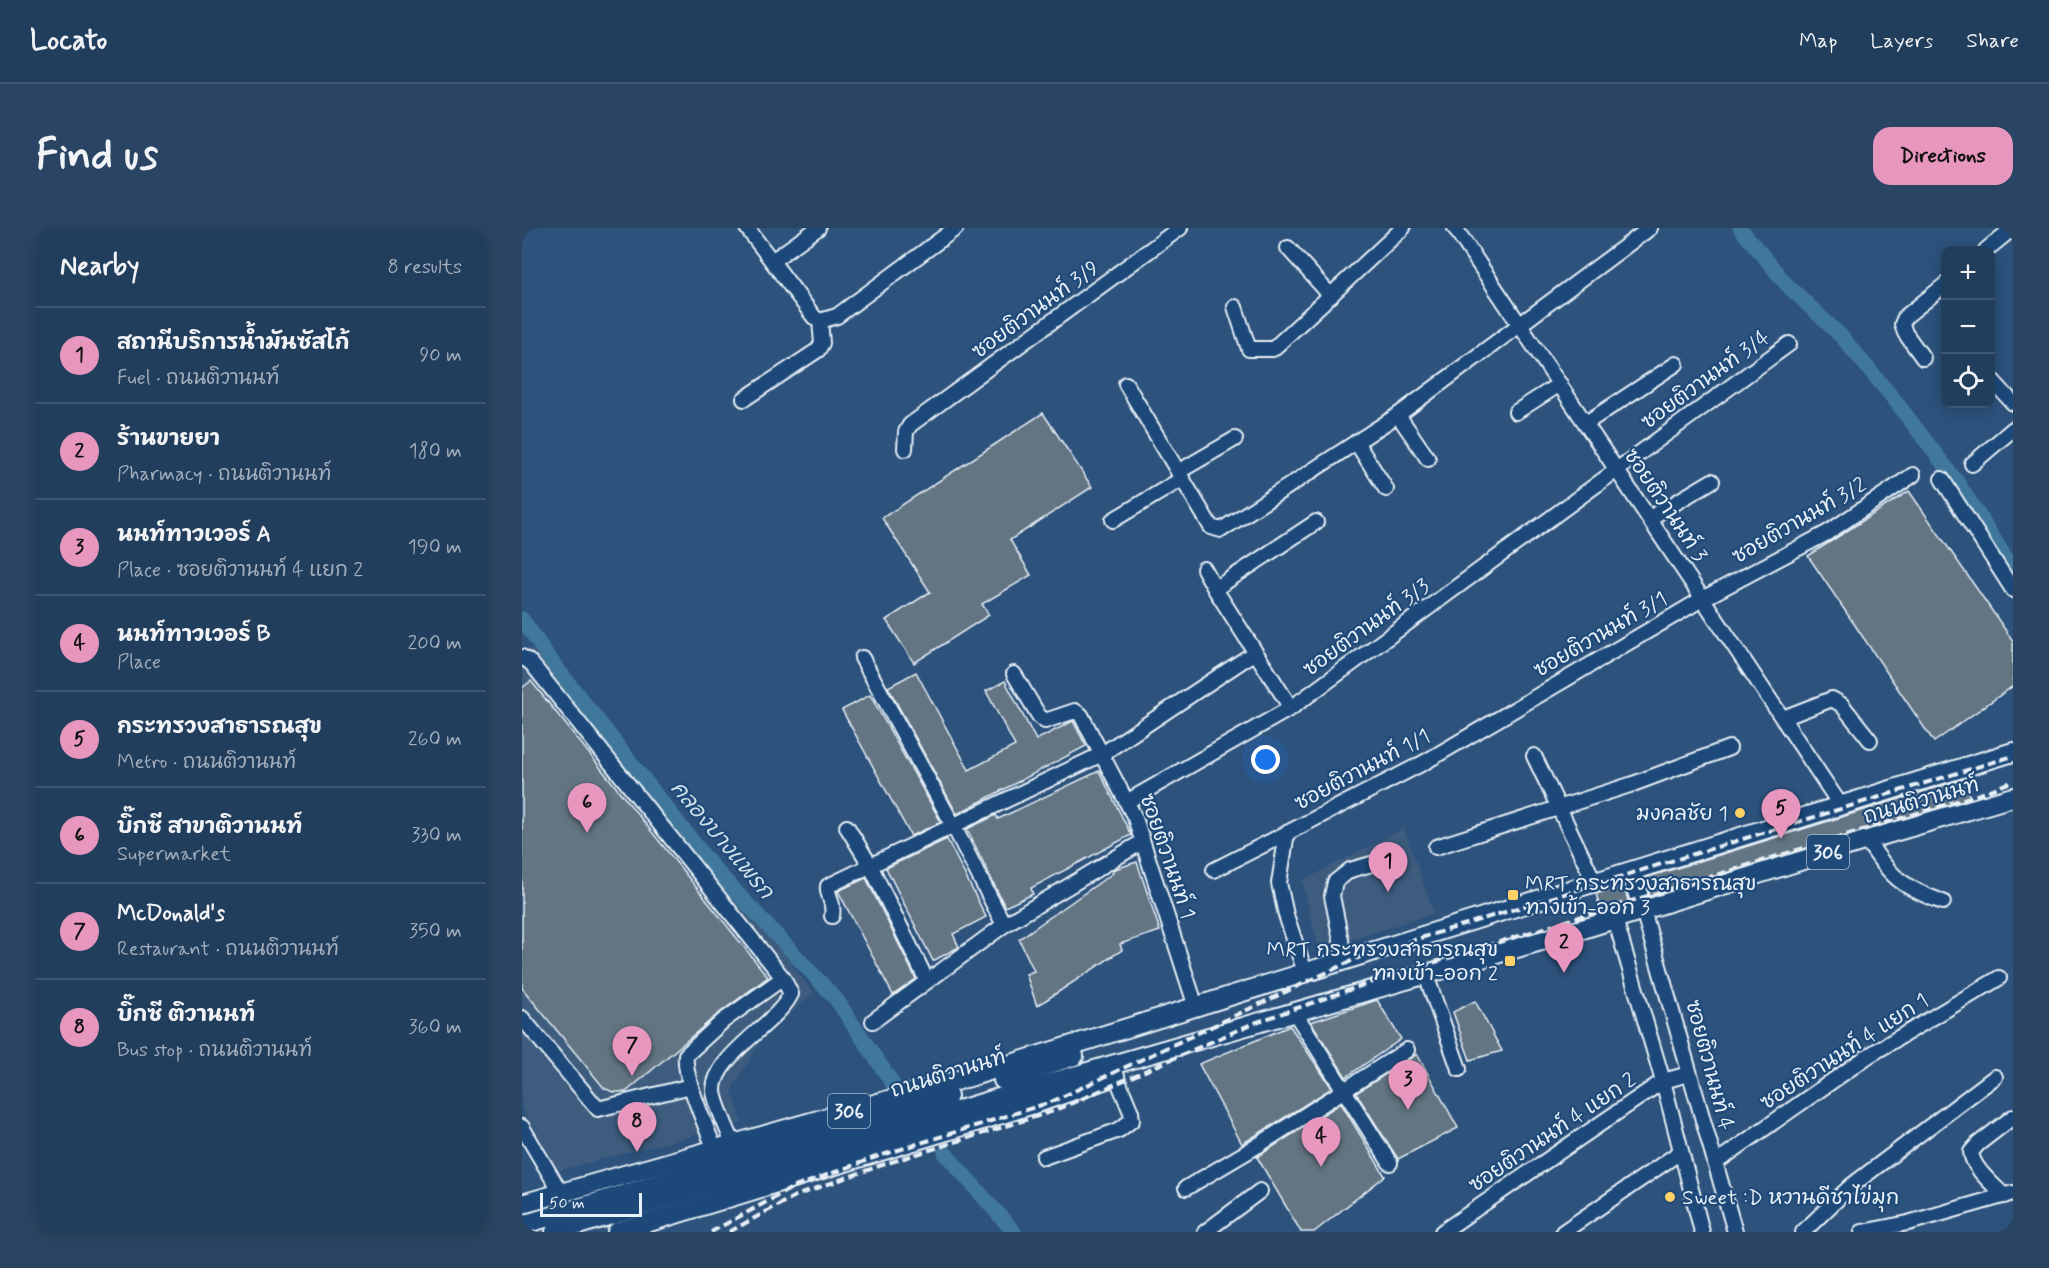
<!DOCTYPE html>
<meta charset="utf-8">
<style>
body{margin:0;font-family:Mynerve,"Playpen Sans Thai",sans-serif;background:#2a4563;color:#f1f3f6}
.controls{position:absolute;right:18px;top:18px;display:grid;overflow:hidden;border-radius:12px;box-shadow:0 3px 15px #0003}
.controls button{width:54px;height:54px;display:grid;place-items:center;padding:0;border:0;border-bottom:2px solid #3f5772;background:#223e5d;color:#f1f3f6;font:30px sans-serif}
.scale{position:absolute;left:18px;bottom:15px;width:102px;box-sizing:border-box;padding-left:6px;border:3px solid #e8f1f8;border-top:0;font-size:16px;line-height:21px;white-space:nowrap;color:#e8f1f8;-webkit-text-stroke:4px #1f4a7a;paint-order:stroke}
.you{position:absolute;left:744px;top:532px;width:21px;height:21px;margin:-15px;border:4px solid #fff;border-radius:50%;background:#1a73e8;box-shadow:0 0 0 9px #1a73e833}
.badge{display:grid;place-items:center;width:39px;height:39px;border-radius:50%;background:#e797bd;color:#111;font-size:20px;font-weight:700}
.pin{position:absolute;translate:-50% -50px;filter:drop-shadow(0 2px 3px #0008)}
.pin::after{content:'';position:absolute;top:32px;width:21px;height:18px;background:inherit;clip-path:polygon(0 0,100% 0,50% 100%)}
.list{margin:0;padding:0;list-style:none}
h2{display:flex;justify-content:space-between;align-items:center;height:78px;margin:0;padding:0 24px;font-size:26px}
h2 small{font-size:20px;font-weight:400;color:#a2aebc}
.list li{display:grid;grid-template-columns:39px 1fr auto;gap:18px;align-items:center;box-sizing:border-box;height:96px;padding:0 24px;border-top:2px solid #3f5772}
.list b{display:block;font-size:22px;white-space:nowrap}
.list p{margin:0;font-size:20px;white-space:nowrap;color:#a2aebc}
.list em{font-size:20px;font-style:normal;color:#a2aebc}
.icon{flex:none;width:33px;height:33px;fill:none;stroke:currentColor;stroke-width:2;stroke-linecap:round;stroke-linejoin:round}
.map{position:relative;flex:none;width:1491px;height:1004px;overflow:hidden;border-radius:18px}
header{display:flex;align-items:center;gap:36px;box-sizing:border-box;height:84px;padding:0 30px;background:#223e5d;border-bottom:2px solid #3f5772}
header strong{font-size:28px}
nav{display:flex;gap:33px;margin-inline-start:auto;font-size:21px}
.intro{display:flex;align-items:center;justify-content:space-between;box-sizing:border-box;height:144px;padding:0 36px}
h1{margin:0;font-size:42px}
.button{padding:15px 27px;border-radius:18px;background:#e797bd;color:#111;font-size:21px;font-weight:700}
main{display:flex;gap:36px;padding:0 36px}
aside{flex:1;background:#223e5d;border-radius:18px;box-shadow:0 3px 15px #0003}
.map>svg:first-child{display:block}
</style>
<header>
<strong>Locato</strong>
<nav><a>Map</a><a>Layers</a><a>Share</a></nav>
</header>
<div class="intro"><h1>Find us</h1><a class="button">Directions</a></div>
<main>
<aside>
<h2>Nearby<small>8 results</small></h2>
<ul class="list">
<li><span class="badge">1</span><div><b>สถานีบริการน้ำมันซัสโก้</b><p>Fuel · ถนนติวานนท์</p></div><em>90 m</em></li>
<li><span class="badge">2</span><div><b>ร้านขายยา</b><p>Pharmacy · ถนนติวานนท์</p></div><em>180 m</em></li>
<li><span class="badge">3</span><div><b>นนท์ทาวเวอร์ A</b><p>Place · ซอยติวานนท์ 4 แยก 2</p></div><em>190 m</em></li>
<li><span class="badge">4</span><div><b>นนท์ทาวเวอร์ B</b><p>Place</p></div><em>200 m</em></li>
<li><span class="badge">5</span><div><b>กระทรวงสาธารณสุข</b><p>Metro · ถนนติวานนท์</p></div><em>260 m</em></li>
<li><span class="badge">6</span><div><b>บิ๊กซี สาขาติวานนท์</b><p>Supermarket</p></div><em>330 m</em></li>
<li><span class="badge">7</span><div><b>McDonald's</b><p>Restaurant · ถนนติวานนท์</p></div><em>350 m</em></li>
<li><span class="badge">8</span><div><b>บิ๊กซี ติวานนท์</b><p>Bus stop · ถนนติวานนท์</p></div><em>360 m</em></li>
</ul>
</aside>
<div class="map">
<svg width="1491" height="1004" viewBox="0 0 1491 1004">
<rect width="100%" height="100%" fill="#2d527c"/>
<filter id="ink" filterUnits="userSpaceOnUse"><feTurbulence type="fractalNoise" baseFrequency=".0167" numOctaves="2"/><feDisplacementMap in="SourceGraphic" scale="12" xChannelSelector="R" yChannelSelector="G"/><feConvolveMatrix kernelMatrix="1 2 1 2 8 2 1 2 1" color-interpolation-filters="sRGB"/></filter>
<g filter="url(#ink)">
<g fill="#3d5c7e">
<path d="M0,420L12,421L59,466L292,765L243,806L210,861L220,895L35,943L0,880Z"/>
<path d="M882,600L912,685L797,722L780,653Z"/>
</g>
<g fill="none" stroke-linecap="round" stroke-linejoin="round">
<g stroke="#41789c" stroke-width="15">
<path d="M1218,0L1265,57L1319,108L1371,170L1436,255L1491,341"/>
<path d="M0,391L30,434L190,638L314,771L371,856"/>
<path d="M423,925L492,1004"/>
</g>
</g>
<g fill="#637483" stroke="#e8f1f8" stroke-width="1.5">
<path d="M521,185L570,259L488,312L509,347L460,376L467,387L392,435L364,392L408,364L360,290Z"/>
<path d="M1387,263L1491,413V458L1412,514L1286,328Z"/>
<path d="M394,444L447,542L493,518L464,463L483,453L514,512L551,493L564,518L435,586L366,459Z"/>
<path d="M9,453L246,749L196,786L104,864H91L82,860L0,760V460Z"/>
<path d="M348,467L419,594L389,608L320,482Z"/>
<path d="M577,543L609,607L509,660L511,666L483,679L445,601L474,587L476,591Z"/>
<path d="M1442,551L1448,570L1128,668L1123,650Z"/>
<path d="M425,611L464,689L431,706L437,719L411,733L364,640Z"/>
<path d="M615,634L638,703L598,716L600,722L515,778L504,746L512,743L497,711L591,645L590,642Z"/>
<path d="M344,650L394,751L371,767L316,663Z"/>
<path d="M1101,657L1107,675L1079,683L1074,666Z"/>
<path d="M855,772L879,811L824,849L789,794Z"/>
<path d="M953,773L980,823L948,832L931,784Z"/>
<path d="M768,798L810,860L720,916L677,836Z"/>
<path d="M895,826L936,900L876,931L834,865Z"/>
<path d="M819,875L863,948L792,1004H779L735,929Z"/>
</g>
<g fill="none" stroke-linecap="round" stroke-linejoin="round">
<defs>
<g id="minor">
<path d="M225,0L292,89L298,93L315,88L434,0"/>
<path d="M933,0L1319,578"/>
<path d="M766,20L809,68"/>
<path d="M1464,22L1491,0"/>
<path d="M250,33L296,0"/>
<path d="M713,79L727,121H751L881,0"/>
<path d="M1401,130L1383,105L1380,96L1383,89L1424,56"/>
<path d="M1471,153L1491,175"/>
<path d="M604,156L689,299L699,302L876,187L1128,0"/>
<path d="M222,171L296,122L300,115L298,93"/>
<path d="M994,184L1038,156"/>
<path d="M876,187L906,231"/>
<path d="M1064,195L1154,136"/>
<path d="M834,214L864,261"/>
<path d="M383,221L384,204L388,197L658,0"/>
<path d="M1450,236L1491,201"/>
<path d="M656,244L713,211"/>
<path d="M1420,251L1491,362"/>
<path d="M1128,290L1190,253"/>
<path d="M591,292L660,251"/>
<path d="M682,341L693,361"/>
<path d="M0,429L9,435L261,750"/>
<path d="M340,430L431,597L482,697"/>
<path d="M492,446L517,488L523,493L553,483L559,487L613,590L674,779"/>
<path d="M769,480L693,361L794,294"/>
<path d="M1261,490L1310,471L1320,477L1348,512"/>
<path d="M1012,528L1073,655"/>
<path d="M606,573L769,480L1267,116"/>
<path d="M325,599L348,637L405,753"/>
<path d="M1345,612C1367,648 1381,660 1421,674"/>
<path d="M914,619L1111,556L1207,520"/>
<path d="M692,642L765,605"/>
<path d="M1121,682L1213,1004"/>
<path d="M310,688C313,673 304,667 306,658L580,526L732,425"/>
<path d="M1093,691L1141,853L1180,1004"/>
<path d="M823,732L810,668L813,654L828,642L853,635"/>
<path d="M783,744L764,687L757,655L765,605L903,534L1182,370L1305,305L1391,247"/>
<path d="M904,747L937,841"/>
<path d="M773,785L868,935"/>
<path d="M0,790L76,881L169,858"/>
<path d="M351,793L482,697L620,614"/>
<path d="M0,899L39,965"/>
<path d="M192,920C184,897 161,849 164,827L201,793L261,750L269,766C255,796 191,828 192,863C193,876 206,902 211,915"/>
<path d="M522,929L597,902L610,892L609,884L594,848"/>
<path d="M1193,935L1346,828L1477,750"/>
<path d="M664,960L735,918L885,822"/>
<path d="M1482,968C1471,956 1451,941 1449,924L1456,916L1491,889"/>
<path d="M683,1004L738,963"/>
<path d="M920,1004L1141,853L1167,846"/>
<path d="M1041,1004L1157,925"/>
<path d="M1281,1004L1329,958L1473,849"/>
<path d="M1340,1004L1386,995L1491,965"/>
</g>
<g id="major">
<path d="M1109,644L1121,682"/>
<path d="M481,852L552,828"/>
<path d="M0,976L451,848L1491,524"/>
<path d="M0,997L426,868"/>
<path d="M33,1004L510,860L1064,700L1345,612L1491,569"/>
<path d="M95,1004L512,876L593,848"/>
</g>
</defs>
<use href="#minor" stroke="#e8f1f8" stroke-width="18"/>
<use href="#major" stroke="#e8f1f8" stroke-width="22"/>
<use href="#minor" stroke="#1f4a7a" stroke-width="14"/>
<use href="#major" stroke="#1f4a7a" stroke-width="18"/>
<g stroke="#e8f1f8" stroke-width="4" stroke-dasharray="9 4.5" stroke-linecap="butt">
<path d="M189,1004L270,960L354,929L529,874L840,728L1491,528"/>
<path d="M207,1004L273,968L357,938L532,883L732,795L850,754L1070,685L1461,565L1491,553"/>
</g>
</g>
</g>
<g fill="#ffd166" stroke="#1f4a7a" stroke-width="2">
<circle cx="1218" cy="585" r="6"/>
<rect x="985" y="661" width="12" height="12" rx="3"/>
<rect x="982" y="727" width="12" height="12" rx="3"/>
<circle cx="1148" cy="969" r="6"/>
</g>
<g text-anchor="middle" stroke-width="4.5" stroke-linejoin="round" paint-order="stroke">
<g fill="#1f4a7a" stroke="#acbfd2" stroke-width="1.5">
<rect x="1285" y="607" width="42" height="34" rx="4.5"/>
<rect x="306" y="866" width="42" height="34" rx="4.5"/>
</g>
<g font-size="20" font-weight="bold" fill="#e8f1f8">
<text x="1306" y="631">306</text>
<text x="327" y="890">306</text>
</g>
<g font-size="21" fill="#e8f1f8" stroke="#1f4a7a">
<text transform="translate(513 81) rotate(-36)" y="7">ซอยติวานนท์ 3/9</text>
<text transform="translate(1183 151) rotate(-36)" y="7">ซอยติวานนท์ 3/4</text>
<text transform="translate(1144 277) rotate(56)" y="7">ซอยติวานนท์ 3</text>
<text transform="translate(1277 292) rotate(-30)" y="7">ซอยติวานนท์ 3/2</text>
<text transform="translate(844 399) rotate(-36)" y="7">ซอยติวานนท์ 3/3</text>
<text transform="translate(1078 406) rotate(-30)" y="7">ซอยติวานนท์ 3/1</text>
<text transform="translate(840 541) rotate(-28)" y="7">ซอยติวานนท์ 1/1</text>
<text transform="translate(1399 572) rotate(-16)" y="7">ถนนติวานนท์</text>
<text transform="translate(646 628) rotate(71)" y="7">ซอยติวานนท์ 1</text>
<text transform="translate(1322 823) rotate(-33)" y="7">ซอยติวานนท์ 4 แยก 1</text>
<text transform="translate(1188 837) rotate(75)" y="7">ซอยติวานนท์ 4</text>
<text transform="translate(426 845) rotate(-17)" y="7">ถนนติวานนท์</text>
<text transform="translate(1030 904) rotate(-34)" y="7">ซอยติวานนท์ 4 แยก 2</text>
</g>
<g font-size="21" fill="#e8f1f8" stroke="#1f4a7a" text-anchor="end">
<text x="1206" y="592">มงคลชัย 1</text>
<text x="1003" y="662" text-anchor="start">MRT กระทรวงสาธารณสุข<tspan x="1003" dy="24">ทางเข้า-ออก 3</tspan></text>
<text x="976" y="728">MRT กระทรวงสาธารณสุข<tspan x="976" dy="24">ทางเข้า-ออก 2</tspan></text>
<text x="1160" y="976" text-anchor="start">Sweet :D หวานดีชาไข่มุก</text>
</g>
<g font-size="22" font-style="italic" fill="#cfdfea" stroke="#1f4a7a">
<text transform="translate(201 611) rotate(50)" y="8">คลองบางแพรก</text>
</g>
</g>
</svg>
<div class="controls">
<button>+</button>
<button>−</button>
<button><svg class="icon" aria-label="locate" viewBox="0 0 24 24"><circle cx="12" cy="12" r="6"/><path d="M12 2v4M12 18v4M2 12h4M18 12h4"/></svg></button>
</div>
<div class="scale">50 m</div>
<div class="you"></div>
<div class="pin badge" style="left:866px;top:664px">1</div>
<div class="pin badge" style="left:1042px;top:745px">2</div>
<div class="pin badge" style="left:886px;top:882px">3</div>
<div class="pin badge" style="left:799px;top:939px">4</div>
<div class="pin badge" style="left:1259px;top:611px">5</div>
<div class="pin badge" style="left:65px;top:605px">6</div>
<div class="pin badge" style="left:110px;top:848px">7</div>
<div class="pin badge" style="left:115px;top:924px">8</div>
</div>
</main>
